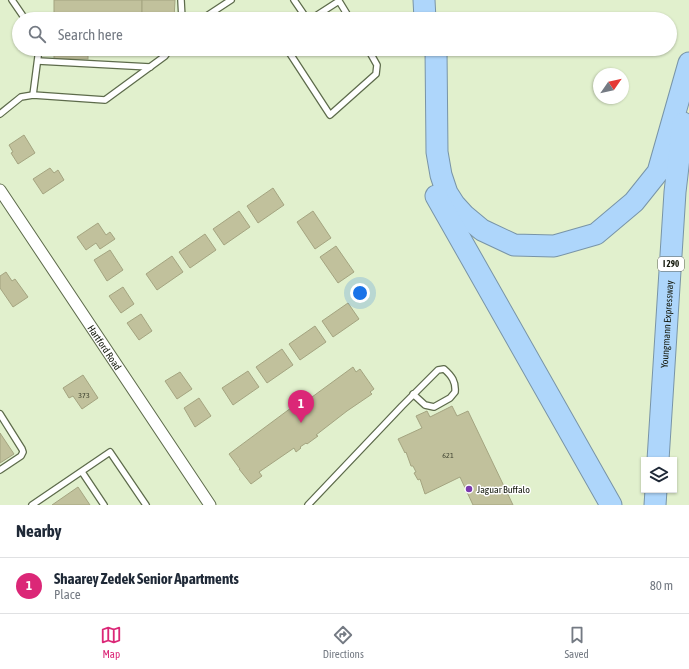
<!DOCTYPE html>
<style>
body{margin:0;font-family:"Asap Condensed",sans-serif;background:#f6f6f7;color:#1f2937}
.controls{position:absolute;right:12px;bottom:12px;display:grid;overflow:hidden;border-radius:0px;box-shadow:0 1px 3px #0004}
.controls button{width:36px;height:36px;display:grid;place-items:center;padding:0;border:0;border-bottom:1px solid #e0e1e3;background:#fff;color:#1f2937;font:20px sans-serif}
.compass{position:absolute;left:593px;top:68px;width:36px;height:36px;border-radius:50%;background:#fff;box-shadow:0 1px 3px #0004;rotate:56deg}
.you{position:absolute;left:360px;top:293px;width:14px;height:14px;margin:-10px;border:3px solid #fff;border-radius:50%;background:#1a73e8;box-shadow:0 0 0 6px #1a73e833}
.badge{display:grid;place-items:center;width:26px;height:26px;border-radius:50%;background:#db2777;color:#fff;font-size:13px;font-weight:700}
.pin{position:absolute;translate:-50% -33px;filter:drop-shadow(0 1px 2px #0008)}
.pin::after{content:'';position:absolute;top:21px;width:14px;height:12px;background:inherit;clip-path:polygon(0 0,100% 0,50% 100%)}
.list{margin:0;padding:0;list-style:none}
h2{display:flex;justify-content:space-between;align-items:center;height:52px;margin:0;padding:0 16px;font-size:17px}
h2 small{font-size:13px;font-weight:400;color:#747a83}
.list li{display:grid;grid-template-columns:26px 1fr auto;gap:12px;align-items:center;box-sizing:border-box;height:56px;padding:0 16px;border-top:1px solid #e0e1e3}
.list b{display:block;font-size:15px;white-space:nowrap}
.list p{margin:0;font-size:13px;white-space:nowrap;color:#747a83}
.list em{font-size:13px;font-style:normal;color:#747a83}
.icon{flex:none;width:22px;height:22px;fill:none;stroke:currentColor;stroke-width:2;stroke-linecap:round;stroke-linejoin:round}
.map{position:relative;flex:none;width:689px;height:505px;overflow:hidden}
.search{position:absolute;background:#fff;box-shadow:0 1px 3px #0004;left:12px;right:12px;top:12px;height:44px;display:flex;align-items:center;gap:10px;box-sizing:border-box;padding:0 14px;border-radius:22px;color:#747a83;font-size:15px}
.sheet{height:108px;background:#fff}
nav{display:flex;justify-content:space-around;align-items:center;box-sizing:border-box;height:56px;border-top:1px solid #e0e1e3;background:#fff;font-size:11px;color:#747a83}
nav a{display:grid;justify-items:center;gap:2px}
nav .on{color:#db2777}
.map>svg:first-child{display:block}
</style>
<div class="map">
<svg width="689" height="505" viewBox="0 0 689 505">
<rect width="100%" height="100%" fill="#e1f0cd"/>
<g fill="#c1c19c" stroke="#a4a480">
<rect x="54" y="0" width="88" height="19"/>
<path d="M142,0H175L174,19H142Z"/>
<rect x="54" y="49" width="34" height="10"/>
<path d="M24,135L35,153L18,164L11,153L13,152L9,145Z"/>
<path d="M50,168L54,173L58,170L64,180L43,194L33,179Z"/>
<path d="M273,188L284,205L258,223L247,206Z"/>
<path d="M239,211L250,227L224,245L213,229Z"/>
<path d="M313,211L331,238L315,249L297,222Z"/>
<path d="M98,223L106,235L110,232L115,239L100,249L96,243L86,250L77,237Z"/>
<path d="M205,234L216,250L190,268L179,252Z"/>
<path d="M336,246L354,272L338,283L320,257Z"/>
<path d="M110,250L123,270L107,281L94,260Z"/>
<path d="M172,256L183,272L157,290L146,274Z"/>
<path d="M6,272L12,281L15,279L28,297L13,307L0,288V276Z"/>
<path d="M123,287L134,304L121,313L109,296Z"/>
<path d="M348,303L359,319L333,337L322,321Z"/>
<path d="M141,314L152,331L139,340L127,323Z"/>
<path d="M315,326L326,342L300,360L289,344Z"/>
<path d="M282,349L293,365L267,383L256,367Z"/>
<path d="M353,367L356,372L360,369L374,389L370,392L372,394L347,411L316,435L318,436L307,444L306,443L300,447L301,448L296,452L294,448L259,472L262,476L251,484L239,469H240L229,454L295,405L297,408Z"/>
<path d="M248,371L259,387L233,405L222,388Z"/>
<path d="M180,372L192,389L177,399L165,381Z"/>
<path d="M83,375L98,398L82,409L73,396L69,398L63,388Z"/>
<path d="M199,398L211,416L195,427L184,408Z"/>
<path d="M452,406L457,416L468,411L513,505H473L460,477L425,494L420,479L418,480L414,473L416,472L413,466H411L406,452L405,453L398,439L422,428L416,416L427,411L430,417Z"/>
<path d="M0,433L14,454L0,463Z"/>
<path d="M78,487L90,505H52Z"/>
</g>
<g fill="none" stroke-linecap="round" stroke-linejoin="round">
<defs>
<g id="service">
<path d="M12,0L25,19"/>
<path d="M181,0L182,19"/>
<path d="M294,0L307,19"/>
<path d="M202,19L231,0"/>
<path d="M311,19L339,1L350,19"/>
<path d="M287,49L330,115L376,74L377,65L368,49"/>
<path d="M38,61L150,67"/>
<path d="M33,95L39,49"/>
<path d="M0,114L21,97L33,95L105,100L165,56L170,49"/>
<path d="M0,414L22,449L23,452L21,456L0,470"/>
<path d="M82,472L104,505"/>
<path d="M32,505L110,452L146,505"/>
<path d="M308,505L402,406L438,370L444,369C452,376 456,382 455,392L450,398L434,407L425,405L413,394"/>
</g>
<g id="minor">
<path id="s1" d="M0,190L210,505"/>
</g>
<g id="motorway">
<path d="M424,0L425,19"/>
<path d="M436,49L437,152L441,175L447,193L454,204L464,215L482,230L514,245L554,246L596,234L634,202L658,172L689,63"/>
<path d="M436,196L611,505"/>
<path id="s2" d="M658,460L675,192L683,123"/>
<path d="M655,505L656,490"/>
</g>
</defs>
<use href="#service" stroke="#5d6b4b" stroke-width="8"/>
<use href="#minor" stroke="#5d6b4b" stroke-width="13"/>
<use href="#motorway" stroke="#7894a7" stroke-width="23"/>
<use href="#service" stroke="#fff" stroke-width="5.5"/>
<use href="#minor" stroke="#fff" stroke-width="11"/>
<use href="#motorway" stroke="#aed6fb" stroke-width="21"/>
</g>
<circle fill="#7b3aae" stroke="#fff" stroke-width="1.5" cx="469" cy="489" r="4"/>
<g text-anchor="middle" stroke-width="3" stroke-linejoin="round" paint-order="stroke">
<g font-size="8" fill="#3f4330">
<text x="84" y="398">373</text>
<text x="448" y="458">621</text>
</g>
<rect fill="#fff" stroke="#5a5e55" stroke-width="1" x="658" y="257" width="26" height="14" rx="3"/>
<g font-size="9" font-weight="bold" fill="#14190c">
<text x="671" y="267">I 290</text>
</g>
<g font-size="10" fill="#14190c" stroke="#fff">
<text dy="4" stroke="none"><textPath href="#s2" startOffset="136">Youngmann Expressway</textPath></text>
<text dy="4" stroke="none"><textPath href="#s1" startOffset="189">Hartford Road</textPath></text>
</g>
<g font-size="10" fill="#14190c" stroke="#fff" text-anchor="start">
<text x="477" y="493">Jaguar Buffalo</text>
</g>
</g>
</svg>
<div class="controls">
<button><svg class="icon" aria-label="layers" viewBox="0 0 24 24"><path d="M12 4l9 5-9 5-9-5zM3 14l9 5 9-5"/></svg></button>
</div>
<svg class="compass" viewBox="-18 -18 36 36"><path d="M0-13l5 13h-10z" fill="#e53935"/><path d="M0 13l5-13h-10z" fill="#747a83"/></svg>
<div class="you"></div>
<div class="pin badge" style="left:301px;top:423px">1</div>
<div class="search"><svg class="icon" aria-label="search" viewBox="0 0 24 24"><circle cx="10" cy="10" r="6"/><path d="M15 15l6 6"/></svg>Search here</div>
</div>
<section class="sheet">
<h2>Nearby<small></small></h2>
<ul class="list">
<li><span class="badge">1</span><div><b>Shaarey Zedek Senior Apartments</b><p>Place</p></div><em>80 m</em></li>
</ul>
</section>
<nav>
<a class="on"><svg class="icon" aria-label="map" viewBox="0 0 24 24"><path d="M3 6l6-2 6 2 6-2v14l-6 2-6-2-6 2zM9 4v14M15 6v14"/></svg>Map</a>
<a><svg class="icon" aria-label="directions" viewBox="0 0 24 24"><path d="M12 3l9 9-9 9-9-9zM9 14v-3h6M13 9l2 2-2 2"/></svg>Directions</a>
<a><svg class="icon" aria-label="saved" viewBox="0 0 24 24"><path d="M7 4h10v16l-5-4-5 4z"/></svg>Saved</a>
</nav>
